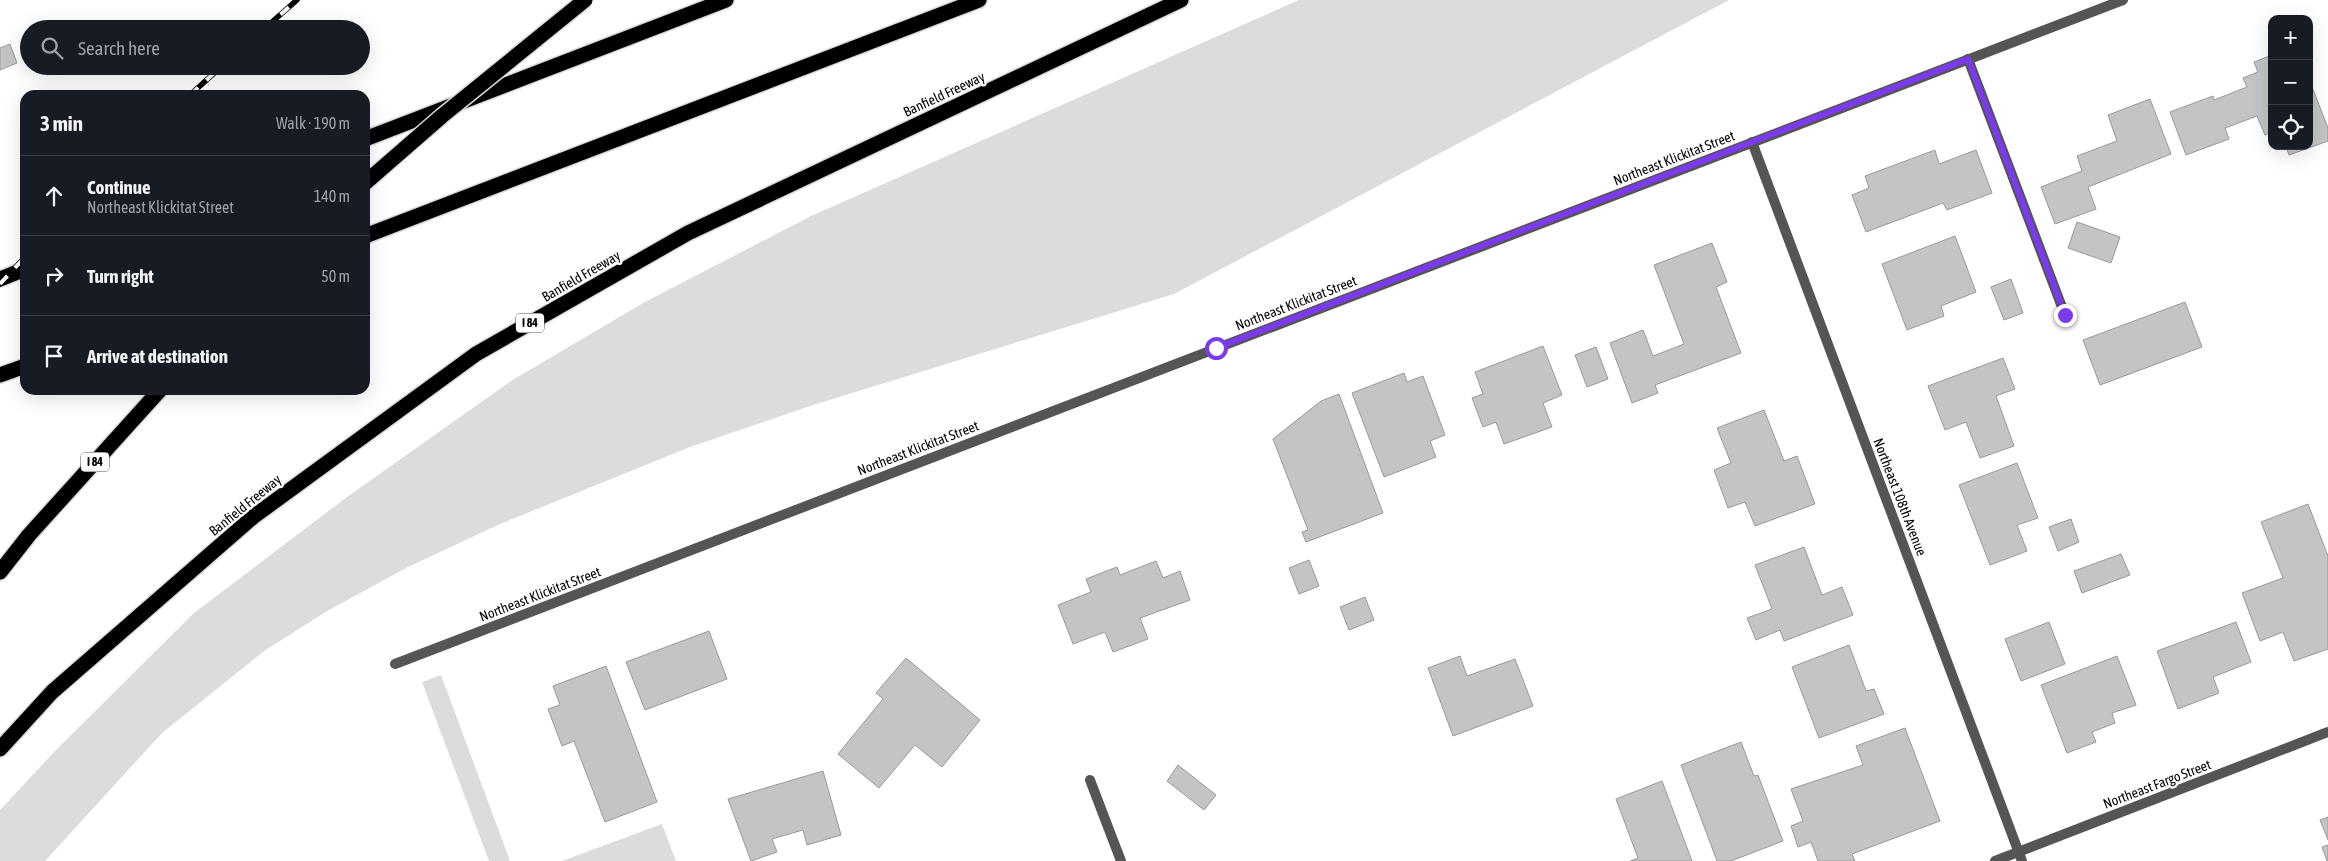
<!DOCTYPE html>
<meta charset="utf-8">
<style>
body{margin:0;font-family:"Asap Condensed",sans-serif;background:#242831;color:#f1f3f6}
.controls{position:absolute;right:15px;top:15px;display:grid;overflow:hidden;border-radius:10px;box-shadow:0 5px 20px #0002}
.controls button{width:45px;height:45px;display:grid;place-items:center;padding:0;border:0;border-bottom:1px solid #363941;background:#171b24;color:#f1f3f6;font:25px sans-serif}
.stop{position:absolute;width:15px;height:15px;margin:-11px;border:4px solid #7c3aed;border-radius:50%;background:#fff}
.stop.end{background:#7c3aed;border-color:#fff;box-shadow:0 1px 5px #0008}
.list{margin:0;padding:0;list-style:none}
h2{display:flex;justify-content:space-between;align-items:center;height:65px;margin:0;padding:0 20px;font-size:21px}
h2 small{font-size:16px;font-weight:400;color:#9ea1a6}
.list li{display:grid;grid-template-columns:32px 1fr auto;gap:15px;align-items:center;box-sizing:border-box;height:80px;padding:0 20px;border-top:1px solid #363941}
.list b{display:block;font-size:19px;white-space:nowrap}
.list p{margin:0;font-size:16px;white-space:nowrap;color:#9ea1a6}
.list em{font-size:16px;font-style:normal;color:#9ea1a6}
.icon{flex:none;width:28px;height:28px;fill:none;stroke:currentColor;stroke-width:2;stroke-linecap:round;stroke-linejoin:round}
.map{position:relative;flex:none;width:2328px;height:861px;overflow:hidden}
.search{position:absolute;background:#171b24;box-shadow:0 5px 20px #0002;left:20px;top:20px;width:350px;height:55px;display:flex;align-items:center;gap:12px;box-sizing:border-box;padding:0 18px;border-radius:28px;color:#9ea1a6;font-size:19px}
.panel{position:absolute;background:#171b24;box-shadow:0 5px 20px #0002;left:20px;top:90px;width:350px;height:305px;border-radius:15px}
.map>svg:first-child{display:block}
</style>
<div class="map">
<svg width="2328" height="861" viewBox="0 0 2328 861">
<rect width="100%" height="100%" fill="#fff"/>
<g fill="#dcdcdc">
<path d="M1299,0H1729L1174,294L813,405L690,447L500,524L408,567L327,611L264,651L162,733L45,861H0V810L55,751L194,613L347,497L511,381L643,303L811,216Z"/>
<path d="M441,675L510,861H489L422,682Z"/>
<path d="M662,824L676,861H562Z"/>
</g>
<g fill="#c4c4c4" stroke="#999">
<path d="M10,44L17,63L0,70V48Z"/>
<path d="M2272,55V132L2265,135L2257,116L2225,128L2229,139L2186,155L2170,112L2213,96L2214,100L2247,87L2243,78L2258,72L2254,62Z"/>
<path d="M2309,79L2328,128V141L2289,155L2286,146H2309Z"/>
<path d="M2150,99L2171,154L2088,187L2096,209L2055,224L2041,187L2082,171L2077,156L2117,141L2108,115Z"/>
<path d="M1935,150L1939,164L1976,150L1992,193L1947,210L1943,203L1866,232L1852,195L1869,188L1865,176Z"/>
<path d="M2077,222L2120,237L2111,263L2068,248Z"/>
<path d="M1955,236L1976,292L1941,306L1944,316L1907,330L1882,264Z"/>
<path d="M1712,243L1727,282L1716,287L1741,353L1655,385L1658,393L1632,403L1610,343L1643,330L1653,356L1684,344L1654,265Z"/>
<path d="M2011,279L2023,313L2004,320L1991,287Z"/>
<path d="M2185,302L2202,347L2100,385L2083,340Z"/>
<path d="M1543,346L1562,395L1543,403L1552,427L1504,444L1496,422L1483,427L1472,398L1483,394L1475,372Z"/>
<path d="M1596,347L1608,379L1587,387L1575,355Z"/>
<path d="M2003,358L2015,389L1996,396L2014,446L1980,458L1966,422L1945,430L1928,386Z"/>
<path d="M1404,373L1407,382L1423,376L1445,435L1430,441L1436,457L1384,477L1352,393Z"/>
<path d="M1339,394L1383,513L1306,542L1302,532L1308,530L1273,439L1321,401Z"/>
<path d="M1764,410L1784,461L1797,456L1815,504L1755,526L1745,502L1728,508L1714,470L1731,463L1717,428Z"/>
<path d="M2017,463L2038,518L2017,525L2027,551L1990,565L1959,485Z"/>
<path d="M2308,504L2328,556V649L2294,661L2283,632L2260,641L2242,593L2283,578L2261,522Z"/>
<path d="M2071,519L2079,542L2058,551L2049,527Z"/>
<path d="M1804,547L1822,595L1842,587L1853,615L1784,641L1780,630L1756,640L1747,618L1772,609L1755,565Z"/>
<path d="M2121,554L2130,575L2082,593L2074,571Z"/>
<path d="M1309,560L1319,586L1299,594L1289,568Z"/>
<path d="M1156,561L1163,578L1180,571L1190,600L1140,618L1148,639L1113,652L1105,632L1073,644L1058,605L1091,592L1086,579L1117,567L1120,575Z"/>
<path d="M1365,597L1374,620L1349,630L1340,607Z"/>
<path d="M2049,622L2065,664L2021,681L2005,639Z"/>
<path d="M2236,622L2251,662L2213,677L2219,693L2178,709L2157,651Z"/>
<path d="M709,631L727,679L645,710L626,662Z"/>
<path d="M1849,645L1866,691L1874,689L1884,714L1819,738L1792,667Z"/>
<path d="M1460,656L1467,676L1515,659L1533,706L1453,736L1428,668Z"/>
<path d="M2117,656L2136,705L2112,713L2115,723L2092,732L2096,742L2067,753L2041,685Z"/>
<path d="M906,658L980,720L942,767L915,745L879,788L838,754L883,699L876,693Z"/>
<path d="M606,666L657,802L605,822L574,741L562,746L548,709L560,705L553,686Z"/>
<path d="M1905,728L1940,821L1852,854L1855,861H1818L1811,842L1798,847L1791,826L1803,821L1791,789L1863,765L1856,746Z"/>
<path d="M1741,742L1754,776L1758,775L1783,841L1731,861H1717L1681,765Z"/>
<path d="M1178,765L1216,795L1204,810L1167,781Z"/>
<path d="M823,771L841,835L807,845L803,830L772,839L777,852L751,861L728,799Z"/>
<path d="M1662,781L1692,861H1630L1638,858L1616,799Z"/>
<path d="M2328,817V840L2320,820Z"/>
<path d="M2328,845V861H2327L2322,847Z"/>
</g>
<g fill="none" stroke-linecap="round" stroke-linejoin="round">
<defs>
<g id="highway">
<path d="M365,139L726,0"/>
<path d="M365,236L979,0"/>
<path d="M0,279L25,269"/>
<path d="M0,375L25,366"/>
<path d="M0,572L29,535L160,390"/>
<path d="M0,749L52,692L253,517L476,354L688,233L1181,0"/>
</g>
</defs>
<use href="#highway" stroke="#dbdbdb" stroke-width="18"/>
<g stroke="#555" stroke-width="10">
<path d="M1968,59L2065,315"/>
<path d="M1090,780L1121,861"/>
</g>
<g stroke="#555" stroke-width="10">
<path d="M1752,142L2022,861"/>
<path d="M395,664L2123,0"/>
<path d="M1995,861L2328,732"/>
</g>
<use href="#highway" stroke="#000" stroke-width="15"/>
<defs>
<g id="rail">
<path d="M264,29L297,0"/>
<path d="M190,95L222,66"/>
<path d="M0,284L25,257"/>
</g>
</defs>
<use href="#rail" stroke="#000" stroke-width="5.5"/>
<use href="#rail" stroke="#fff" stroke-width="4" stroke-dasharray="11" stroke-linecap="butt"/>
<defs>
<path id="highway-bridge" d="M365,183L442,116L585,0"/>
</defs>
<use href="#highway-bridge" stroke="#dbdbdb" stroke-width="18" stroke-linecap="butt"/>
<use href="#highway-bridge" stroke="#000" stroke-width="15"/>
</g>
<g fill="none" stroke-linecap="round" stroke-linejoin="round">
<path stroke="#7c3aed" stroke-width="6" d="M1216,348L1968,59L2065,315"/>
</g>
<g text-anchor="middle" stroke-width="4.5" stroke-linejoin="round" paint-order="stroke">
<g fill="#fff" stroke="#4c4c4c" stroke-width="1">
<rect x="516" y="313.5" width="28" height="19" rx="4"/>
<rect x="81" y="452.5" width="28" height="19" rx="4"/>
</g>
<g font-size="12" font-weight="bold" fill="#000">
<text x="530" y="327">I 84</text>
<text x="95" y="466">I 84</text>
</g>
<g font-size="14" fill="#000" stroke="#fff">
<text transform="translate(944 94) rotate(-25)" y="5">Banfield Freeway</text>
<text transform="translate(1674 158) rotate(-21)" y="5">Northeast Klickitat Street</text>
<text transform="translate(581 276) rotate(-30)" y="5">Banfield Freeway</text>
<text transform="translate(1296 303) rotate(-21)" y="5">Northeast Klickitat Street</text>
<text transform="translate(918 448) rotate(-21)" y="5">Northeast Klickitat Street</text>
<text transform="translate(1900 497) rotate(69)" y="5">Northeast 108th Avenue</text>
<text transform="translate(245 505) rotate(-39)" y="5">Banfield Freeway</text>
<text transform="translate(540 594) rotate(-21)" y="5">Northeast Klickitat Street</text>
<text transform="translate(2157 784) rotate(-21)" y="5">Northeast Fargo Street</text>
</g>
</g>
</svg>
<div class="controls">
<button>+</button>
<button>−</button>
<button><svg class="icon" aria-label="locate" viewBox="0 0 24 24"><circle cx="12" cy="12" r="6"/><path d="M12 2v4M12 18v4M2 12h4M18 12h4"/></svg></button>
</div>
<div class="stop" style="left:1216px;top:348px"></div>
<div class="stop end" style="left:2065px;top:315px"></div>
<div class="search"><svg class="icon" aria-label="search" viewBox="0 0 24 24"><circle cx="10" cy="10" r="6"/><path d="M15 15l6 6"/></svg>Search here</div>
<section class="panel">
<h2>3 min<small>Walk · 190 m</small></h2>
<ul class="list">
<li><svg class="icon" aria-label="ahead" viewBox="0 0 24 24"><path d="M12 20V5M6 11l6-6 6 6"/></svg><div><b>Continue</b><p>Northeast Klickitat Street</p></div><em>140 m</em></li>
<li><svg class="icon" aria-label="right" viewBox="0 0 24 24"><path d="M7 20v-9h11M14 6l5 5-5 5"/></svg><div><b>Turn right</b></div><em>50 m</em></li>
<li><svg class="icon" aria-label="arrive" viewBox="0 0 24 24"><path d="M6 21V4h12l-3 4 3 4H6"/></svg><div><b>Arrive at destination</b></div></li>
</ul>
</section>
</div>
